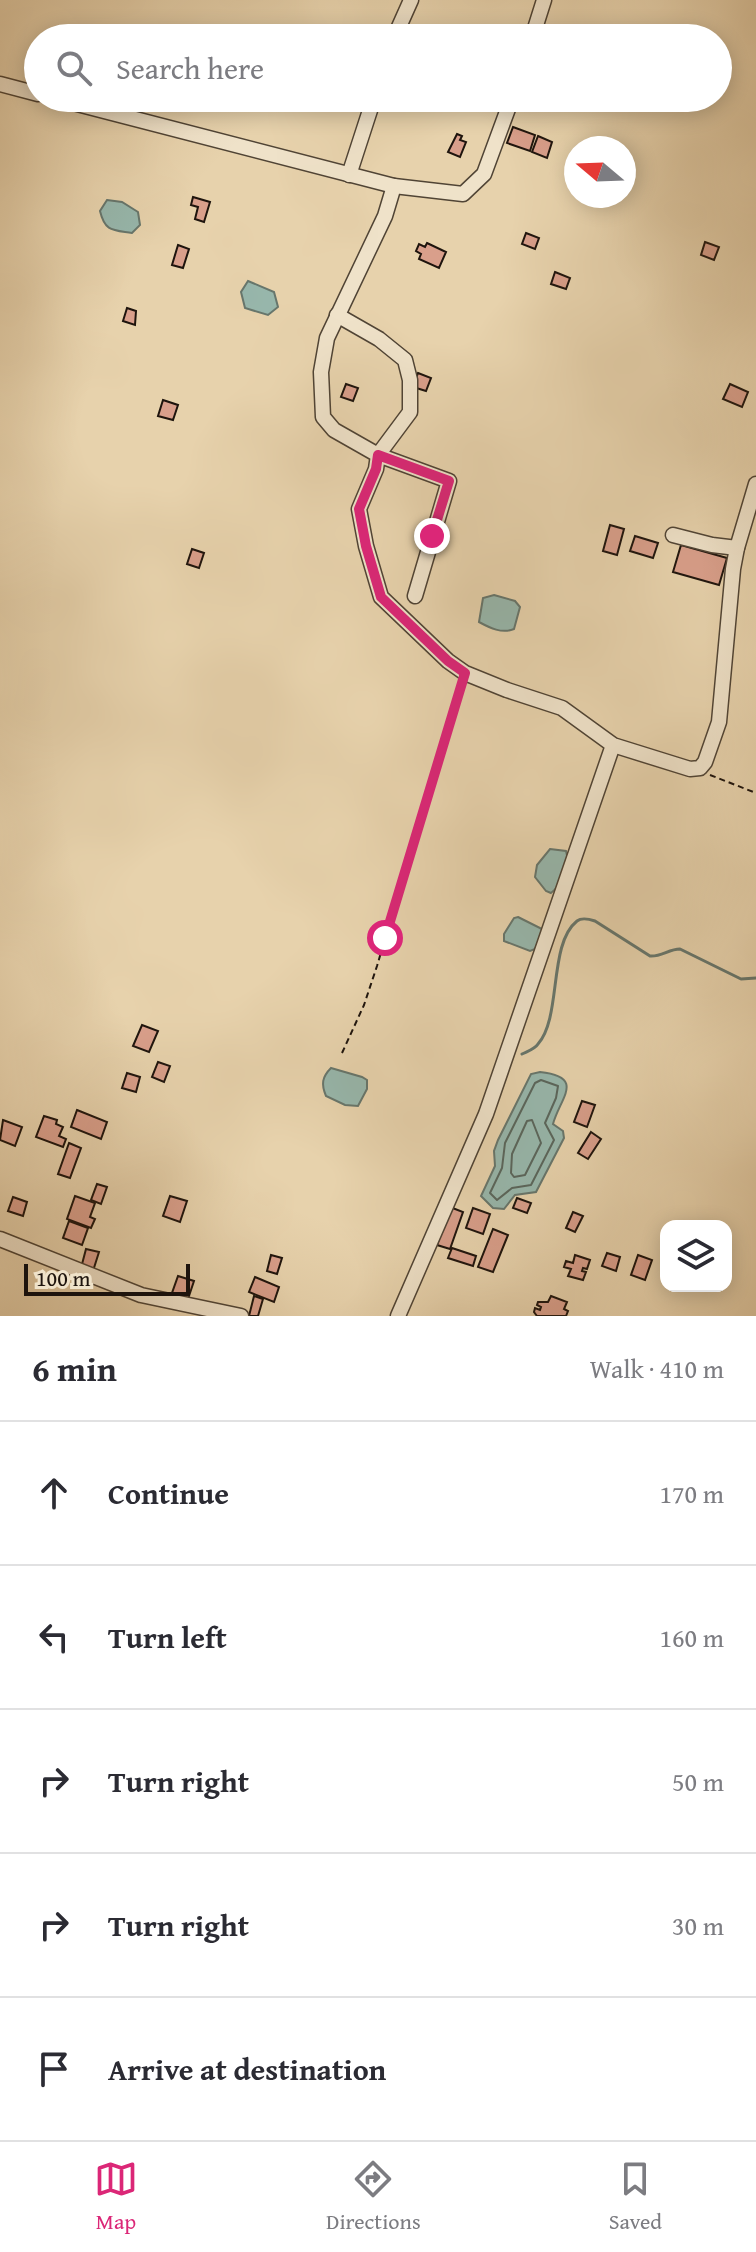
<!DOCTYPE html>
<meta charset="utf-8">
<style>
body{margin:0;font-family:"Gentium Book Plus",serif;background:#f2f2f3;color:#2b2b33}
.controls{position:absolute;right:24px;bottom:24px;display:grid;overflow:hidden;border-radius:16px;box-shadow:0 4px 20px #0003}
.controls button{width:72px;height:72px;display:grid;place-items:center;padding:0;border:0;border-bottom:2px solid #e1e1e2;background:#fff;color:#2b2b33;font:40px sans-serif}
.compass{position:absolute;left:564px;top:136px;width:72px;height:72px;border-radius:50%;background:#fff;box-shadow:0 4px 20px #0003;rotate:289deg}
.scale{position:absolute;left:24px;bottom:20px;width:166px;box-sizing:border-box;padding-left:8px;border:4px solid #1e140d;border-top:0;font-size:22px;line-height:28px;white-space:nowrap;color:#1e140d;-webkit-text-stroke:6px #efe2c9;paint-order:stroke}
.stop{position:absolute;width:24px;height:24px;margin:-18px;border:6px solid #db2777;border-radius:50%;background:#fff}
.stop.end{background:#db2777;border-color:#fff;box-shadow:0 2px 8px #0008}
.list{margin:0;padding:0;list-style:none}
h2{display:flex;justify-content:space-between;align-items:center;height:104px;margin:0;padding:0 32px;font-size:34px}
h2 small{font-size:26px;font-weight:400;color:#7c7c81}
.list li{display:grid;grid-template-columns:52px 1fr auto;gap:24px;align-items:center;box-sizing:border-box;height:144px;padding:0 32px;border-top:2px solid #e1e1e2}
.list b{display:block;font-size:30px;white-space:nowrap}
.list em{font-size:26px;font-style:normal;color:#7c7c81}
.icon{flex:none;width:44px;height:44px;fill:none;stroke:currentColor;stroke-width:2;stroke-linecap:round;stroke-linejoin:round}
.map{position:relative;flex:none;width:756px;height:1316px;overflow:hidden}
.search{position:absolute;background:#fff;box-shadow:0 4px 20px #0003;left:24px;right:24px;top:24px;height:88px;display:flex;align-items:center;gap:20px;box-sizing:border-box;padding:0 28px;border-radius:44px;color:#7c7c81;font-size:30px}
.sheet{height:824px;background:#fff}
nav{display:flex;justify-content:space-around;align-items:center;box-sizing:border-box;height:112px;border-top:2px solid #e1e1e2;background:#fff;font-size:22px;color:#7c7c81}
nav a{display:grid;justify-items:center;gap:4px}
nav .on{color:#db2777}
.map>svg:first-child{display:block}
</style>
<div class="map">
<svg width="756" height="1316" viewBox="0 0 756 1316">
<rect width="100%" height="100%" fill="#e7d2ac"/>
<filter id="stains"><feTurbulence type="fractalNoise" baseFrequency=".0025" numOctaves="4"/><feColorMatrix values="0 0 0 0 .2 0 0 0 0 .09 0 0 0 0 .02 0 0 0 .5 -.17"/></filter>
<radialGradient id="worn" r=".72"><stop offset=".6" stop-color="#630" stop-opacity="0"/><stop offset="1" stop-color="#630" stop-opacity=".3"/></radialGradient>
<g fill="#97b7ac" stroke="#67766c" stroke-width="2">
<path d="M107,200L122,202L138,212L140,225L132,233C113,230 105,232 100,211Z"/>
<path d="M248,281L274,292L278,307L268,315L245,308L241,292Z"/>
<path d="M494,595L515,601L520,607L514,629C502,634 490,628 479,622L483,598Z"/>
<path d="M550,849L566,851C570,862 561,886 551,893L546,891L535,877L537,865Z"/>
<path d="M518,917L544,930L535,949L530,951L504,941V934L514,918Z"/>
<path d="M331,1068L362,1077L367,1080V1089L358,1106L345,1105L326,1096C321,1084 322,1077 331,1068Z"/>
<path d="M540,1072C586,1077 560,1098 553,1124L563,1131L564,1138L536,1192L515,1195L504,1209L493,1208L481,1196L495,1166L494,1151L498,1140L531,1074Z"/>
</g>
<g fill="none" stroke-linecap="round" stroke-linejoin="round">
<g stroke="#5a665c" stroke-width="2">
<path d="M541,1080L558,1086L556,1098L545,1123L554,1140L531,1185L512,1188L497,1200L490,1193L502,1168L505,1143L535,1083Z"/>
<path d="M532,1120L541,1143L525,1175L514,1177L511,1173L512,1154L527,1121Z"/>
</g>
<path stroke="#67766c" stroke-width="3" d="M522,1054C528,1051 535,1049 538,1044C562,1017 548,944 577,921C582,917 589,919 595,921L650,956C661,957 669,949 680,949L741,979L756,978"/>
</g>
<g fill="#d99f8b" stroke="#1e140d" stroke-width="2">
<path d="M513,127L535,135L530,151L507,143Z"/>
<path d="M457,134L462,136L460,140L466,142L460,157L448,152Z"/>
<path d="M538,136L552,142L547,158L532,152Z"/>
<path d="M193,197L210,202L204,222L195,219L198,207L191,205Z"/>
<path d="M526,233L539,238L535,249L522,244Z"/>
<path d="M705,242L719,247L714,260L701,255Z"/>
<path d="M427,243L446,252L439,268L419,259L421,254L416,251L419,244L425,247Z"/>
<path d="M178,245L189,249L183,268L172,265Z"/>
<path d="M555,272L570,278L566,289L551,284Z"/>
<path d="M127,308L136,311L135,325L123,321Z"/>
<path d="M418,373L431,378L426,391L413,387Z"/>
<path d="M346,384L358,388L353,401L341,397Z"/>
<path d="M730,384L748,392L742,407L723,399Z"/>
<path d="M163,400L178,405L173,420L158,416Z"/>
<path d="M610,525L624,529L617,555L603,551Z"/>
<path d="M635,536L658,543L653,558L630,551Z"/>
<path d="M681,545L727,558L719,585L673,572Z"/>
<path d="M192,549L204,553L199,568L187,564Z"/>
<path d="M142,1025L158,1031L149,1052L133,1046Z"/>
<path d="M158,1062L170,1066L164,1082L152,1077Z"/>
<path d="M127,1073L140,1077L136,1092L122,1088Z"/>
<path d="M582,1101L595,1105L587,1127L574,1122Z"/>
<path d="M77,1110L107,1122L101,1139L71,1127Z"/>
<path d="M44,1116L57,1120L56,1124L63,1127L59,1136L66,1139L63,1147L36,1137Z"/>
<path d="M3,1120L22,1127L15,1146L0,1140Z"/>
<path d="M591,1132L601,1139L588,1159L578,1153Z"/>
<path d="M69,1143L81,1148L70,1178L58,1174Z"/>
<path d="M97,1184L107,1187L101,1204L91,1200Z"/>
<path d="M75,1196L95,1203L90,1217L95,1219L91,1228L67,1219Z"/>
<path d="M170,1196L187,1201L180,1222L163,1216Z"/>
<path d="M13,1197L27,1202L23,1216L8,1211Z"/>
<path d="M517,1198L531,1203L527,1213L513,1208Z"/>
<path d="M450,1207L463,1212L450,1249L437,1245Z"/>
<path d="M473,1208L490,1214L483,1234L466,1228Z"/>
<path d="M573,1212L583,1216L575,1232L566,1228Z"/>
<path d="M69,1221L88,1228L82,1245L63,1238Z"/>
<path d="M493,1229L508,1235L493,1272L478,1267Z"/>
<path d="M452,1248L476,1256L473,1266L448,1258Z"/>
<path d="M86,1249L99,1252L93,1271L81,1268Z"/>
<path d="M607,1253L620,1257L616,1271L602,1266Z"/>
<path d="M271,1255L282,1258L277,1274L267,1271Z"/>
<path d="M575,1255L590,1260L587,1269L583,1268L582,1271L586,1272L583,1280L568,1276L571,1269L564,1267L566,1261L573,1263Z"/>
<path d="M638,1255L652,1260L645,1280L631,1275Z"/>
<path d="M178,1276L194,1281L188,1299L172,1293Z"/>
<path d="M255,1277L279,1287L274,1302L249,1292Z"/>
<path d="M254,1296L263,1299L258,1316H249Z"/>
<path d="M551,1296L567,1302L564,1309L568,1311L566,1316H537L534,1312L535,1308L540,1310L541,1307L537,1305L538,1302H548Z"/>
</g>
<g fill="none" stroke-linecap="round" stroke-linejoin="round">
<defs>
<g id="minor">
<path d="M394,38L411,0"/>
<path d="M532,38L544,0"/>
<path d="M0,84L38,94"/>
<path d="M54,98L394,186L463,194L484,174L512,98"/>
<path d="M349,175L374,98"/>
<path d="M394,186L385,216L327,338L321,372L323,417L334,430L378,455L376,469L359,509L366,546L381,597L448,661L465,673L507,690L562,708L613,745L690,769L700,768L705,762L719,722L733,569L737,548L756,484"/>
<path d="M337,315L379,339L405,360L410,380V412L378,455L449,481L415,596"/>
<path d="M673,535L712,545L737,548"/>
<path d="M0,1239L141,1295L241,1316"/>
<path d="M398,1316L486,1114L613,745"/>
</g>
</defs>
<use href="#minor" stroke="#504435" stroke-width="17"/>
<g stroke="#1e140d" stroke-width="2" stroke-dasharray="6 4" stroke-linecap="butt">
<path d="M710,775L756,793"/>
<path d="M342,1053L364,1005L377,966L460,685"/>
</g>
<use href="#minor" stroke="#efe2c9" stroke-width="14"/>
</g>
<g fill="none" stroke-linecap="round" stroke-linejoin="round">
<path stroke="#db2777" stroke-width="10" d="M385,938L465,673L448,661L381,597L366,546L359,509L376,469L378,455L449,481L432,536"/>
</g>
<rect width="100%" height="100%" filter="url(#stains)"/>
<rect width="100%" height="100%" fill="url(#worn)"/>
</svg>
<div class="controls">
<button><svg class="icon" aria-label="layers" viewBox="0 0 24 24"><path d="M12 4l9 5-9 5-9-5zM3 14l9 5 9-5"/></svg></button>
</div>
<svg class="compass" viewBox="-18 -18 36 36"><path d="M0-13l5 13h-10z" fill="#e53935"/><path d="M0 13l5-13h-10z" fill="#7c7c81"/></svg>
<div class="scale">100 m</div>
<div class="stop" style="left:385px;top:938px"></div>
<div class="stop end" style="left:432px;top:536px"></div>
<div class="search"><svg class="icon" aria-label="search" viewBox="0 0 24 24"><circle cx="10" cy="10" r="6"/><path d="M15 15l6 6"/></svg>Search here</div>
</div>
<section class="sheet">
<h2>6 min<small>Walk · 410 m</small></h2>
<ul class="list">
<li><svg class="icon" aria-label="ahead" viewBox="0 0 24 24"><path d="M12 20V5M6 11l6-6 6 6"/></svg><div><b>Continue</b></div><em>170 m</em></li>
<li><svg class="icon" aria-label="left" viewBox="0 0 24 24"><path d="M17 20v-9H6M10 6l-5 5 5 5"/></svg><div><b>Turn left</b></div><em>160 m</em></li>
<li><svg class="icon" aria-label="right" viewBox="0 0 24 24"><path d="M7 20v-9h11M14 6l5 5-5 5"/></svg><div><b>Turn right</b></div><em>50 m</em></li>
<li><svg class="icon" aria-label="right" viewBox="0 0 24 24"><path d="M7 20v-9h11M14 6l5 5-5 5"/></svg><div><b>Turn right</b></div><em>30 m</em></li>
<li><svg class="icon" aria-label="arrive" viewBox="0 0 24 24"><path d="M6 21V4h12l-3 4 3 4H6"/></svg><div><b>Arrive at destination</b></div></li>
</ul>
</section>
<nav>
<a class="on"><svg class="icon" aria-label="map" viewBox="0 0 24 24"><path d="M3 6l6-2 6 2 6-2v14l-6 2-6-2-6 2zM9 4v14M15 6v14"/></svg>Map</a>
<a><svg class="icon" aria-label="directions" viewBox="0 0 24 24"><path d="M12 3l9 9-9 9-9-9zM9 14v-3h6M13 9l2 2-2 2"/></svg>Directions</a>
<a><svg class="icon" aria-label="saved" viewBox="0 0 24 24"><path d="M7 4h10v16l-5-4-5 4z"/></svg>Saved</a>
</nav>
